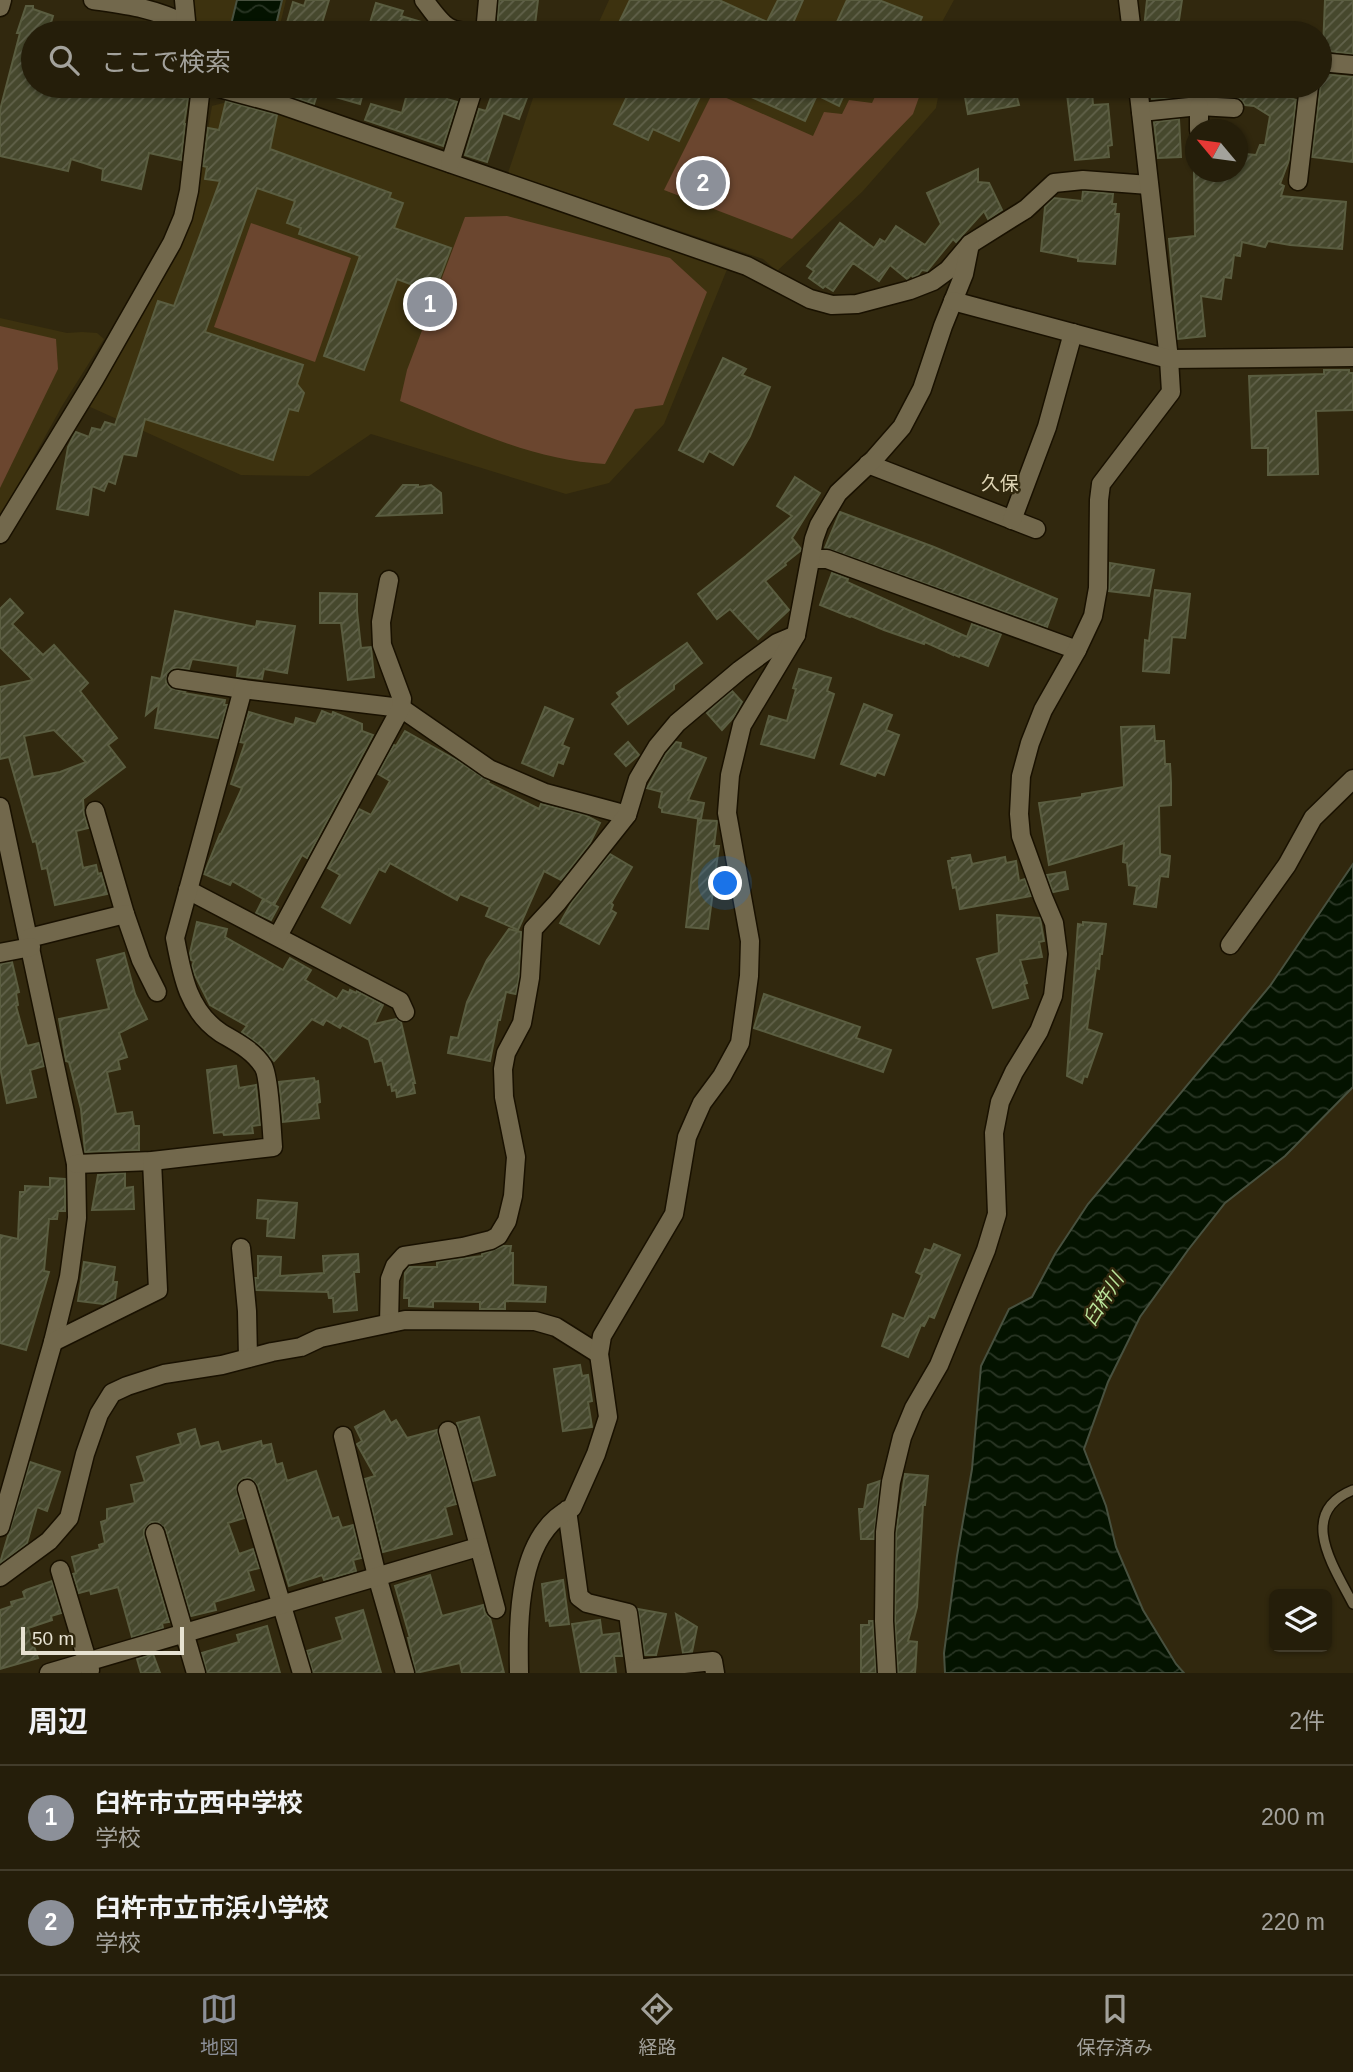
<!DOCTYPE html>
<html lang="ja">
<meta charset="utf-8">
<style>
body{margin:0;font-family:Helvetica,"Noto Sans JP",sans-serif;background:#2d2713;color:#f1f3f6}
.controls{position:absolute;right:21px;bottom:21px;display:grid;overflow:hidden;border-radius:10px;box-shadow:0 2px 5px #0004}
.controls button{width:63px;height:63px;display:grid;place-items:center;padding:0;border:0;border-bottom:2px solid #423c2b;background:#251e0a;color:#f1f3f6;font:35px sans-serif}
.compass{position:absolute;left:1185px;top:119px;width:63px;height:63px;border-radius:50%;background:#251e0a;box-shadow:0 2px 5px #0004;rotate:299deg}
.scale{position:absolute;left:21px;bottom:18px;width:163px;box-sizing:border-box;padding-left:7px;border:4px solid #e7e2d2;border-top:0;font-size:19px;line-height:24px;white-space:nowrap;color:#e7e2d2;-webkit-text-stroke:5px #31280e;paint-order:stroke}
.you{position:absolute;left:726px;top:884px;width:24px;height:24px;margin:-18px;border:5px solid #fff;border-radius:50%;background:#1a73e8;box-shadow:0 0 0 10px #1a73e833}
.badge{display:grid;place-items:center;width:46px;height:46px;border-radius:50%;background:#8c9099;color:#fff;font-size:23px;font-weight:700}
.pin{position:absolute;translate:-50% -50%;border:4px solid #fff;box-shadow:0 2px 7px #0006}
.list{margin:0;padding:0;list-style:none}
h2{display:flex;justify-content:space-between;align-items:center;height:91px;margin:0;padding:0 28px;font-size:30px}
h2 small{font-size:23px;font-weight:400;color:#a3a29c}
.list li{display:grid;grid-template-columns:46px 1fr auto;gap:21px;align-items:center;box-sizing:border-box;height:105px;padding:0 28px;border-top:2px solid #423c2b}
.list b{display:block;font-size:26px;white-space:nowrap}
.list p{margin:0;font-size:23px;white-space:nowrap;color:#a3a29c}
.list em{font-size:23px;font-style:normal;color:#a3a29c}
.icon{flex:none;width:38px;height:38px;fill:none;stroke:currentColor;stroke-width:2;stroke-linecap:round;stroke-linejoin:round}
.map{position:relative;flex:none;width:1353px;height:1673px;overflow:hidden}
.search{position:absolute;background:#251e0a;box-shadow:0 2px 5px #0004;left:21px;right:21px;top:21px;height:77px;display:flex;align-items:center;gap:18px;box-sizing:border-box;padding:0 24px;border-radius:38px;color:#a3a29c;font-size:26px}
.sheet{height:301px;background:#251e0a}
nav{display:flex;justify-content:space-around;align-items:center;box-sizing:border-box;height:98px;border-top:2px solid #423c2b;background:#251e0a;font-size:19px;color:#a3a29c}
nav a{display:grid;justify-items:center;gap:4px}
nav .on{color:#8c9099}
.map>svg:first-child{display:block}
</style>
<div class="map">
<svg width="1353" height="1673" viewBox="0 0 1353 1673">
<defs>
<pattern id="water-waves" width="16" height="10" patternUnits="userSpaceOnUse" patternTransform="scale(1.75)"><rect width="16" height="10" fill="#041300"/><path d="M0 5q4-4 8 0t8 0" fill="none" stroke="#293524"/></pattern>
<pattern id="building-hatch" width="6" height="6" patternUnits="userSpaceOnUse" patternTransform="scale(1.75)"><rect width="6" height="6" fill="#46482d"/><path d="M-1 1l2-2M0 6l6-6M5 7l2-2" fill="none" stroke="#61624b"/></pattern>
</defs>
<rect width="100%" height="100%" fill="#31280e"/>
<g fill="#3d320f">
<path d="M187,0H286L278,33H193Z"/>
<path d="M609,0H954L942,22L943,33H594Z"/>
<path d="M537,86H940L936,108L862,192L777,271L763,259L508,173Z"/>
<path d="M227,102L271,108L728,267L664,424L609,483L566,494L371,434L309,476L241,475L88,406L178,254L195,203L212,106Z"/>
<path d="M0,318L67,333L82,332L97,333L104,339L62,406L0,518Z"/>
</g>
<g fill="#6b462f">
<path d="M880,86H923L913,114L792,239L664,190L713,92L813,136L824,112L842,114L849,100L872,103Z"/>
<path d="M507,216L670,258L707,292L663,405L635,409L605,464C534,461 465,427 400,401L407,370L465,217Z"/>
<path d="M251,223L351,258L315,362L214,327Z"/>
<path d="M0,326L56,339L58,369L0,488Z"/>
</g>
<g fill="url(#water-waves)" stroke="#48513f" stroke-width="2">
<path d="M237,0H282L274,33H229Z"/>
<path d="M1353,864V1087L1285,1156L1225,1203L1188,1250L1140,1317L1108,1382L1084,1449L1106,1506L1116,1547L1143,1610L1176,1664L1184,1673H945L944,1653L957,1556L972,1469L981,1366L1009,1309L1032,1297L1055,1254L1088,1204L1270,986Z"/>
</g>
<g fill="url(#building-hatch)" stroke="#5a5d40" stroke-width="2" fill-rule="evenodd">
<path d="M306,0H329L319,33H284L293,2L304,6Z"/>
<path d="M499,0H538L534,33L497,32Z"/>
<path d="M630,0H719L767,22L778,0H803L789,32L792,33H614Z"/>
<path d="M847,0H879L922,17L915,33H832Z"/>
<path d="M1147,0H1182L1177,33L1144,28Z"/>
<path d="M1325,0H1353V54L1328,51L1329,49H1323Z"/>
<path d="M376,3L403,11L401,16L428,24L437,33H367Z"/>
<path d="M26,6H33V9L53,16L48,33H33V86H138L154,89L153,93L188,99L184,124H185L181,160L149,153L141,189L102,180L103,169L71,159L68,171L0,156V110L20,33H17Z"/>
<path d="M1322,74L1353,77V162L1312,157Z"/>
<path d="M255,86H365L360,104L318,92L314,104Z"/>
<path d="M409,86H450L447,99L457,102L443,146L365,120L371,104L402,113Z"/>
<path d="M495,86H501L528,95L519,119L503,113L487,162L465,155L479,109L486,111Z"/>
<path d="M632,86H705L679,141L653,129L648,140L614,124Z"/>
<path d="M727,86H848L839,106L817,95L805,121Z"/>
<path d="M986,86H1014L1019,105L968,114L965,97L988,91Z"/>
<path d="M1151,86H1177L1178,97L1152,99Z"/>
<path d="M1223,86H1256L1296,100L1289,160L1280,184L1284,186L1281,196L1346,202L1342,249L1290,245L1268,241L1265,247L1242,242L1240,256L1234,255L1231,278L1224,277L1221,299L1201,296L1205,336L1178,339L1169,239L1195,236L1194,172H1237V153L1256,155L1260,145H1265L1270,116L1254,106L1245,105L1240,98L1221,96Z"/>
<path d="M1092,91L1093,105L1108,104L1112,145L1108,146L1109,157L1075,160L1067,94Z"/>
<path d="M226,101L277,115L270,149L391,193L389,198L403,203L394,228L451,248L434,293L397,279L364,370L324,356L360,256L299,234L301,228L287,223L295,201L257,188L205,332L303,365L297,384L304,393L298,411L289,409L273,460L145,419L136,456L123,454L115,484L108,481L104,491L92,486L88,515L57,509L68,447L73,437L76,432L89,437L92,428L101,430L105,422L115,425L158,301L174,306L220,181L205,179L207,167L203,166L208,128L219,130Z"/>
<path d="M1179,119L1181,157L1158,158L1154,122Z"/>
<path d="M978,169V182L989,183L1002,210L988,219L984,211L956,242L953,239L927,271L922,270L918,275L913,277L911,275L907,279L890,265L879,281L853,263L833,291L825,286L823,288L809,278L814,271L807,266L840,223L874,248L880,239L885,242L896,226L925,245L941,224L927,193Z"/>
<path d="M1083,191L1113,194L1112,204H1116L1115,214H1119L1115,264L1078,261V258L1041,251L1045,207L1054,198L1082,201Z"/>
<path d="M723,358L746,369L742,375L770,387L750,436L733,465L709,451L703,462L679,450Z"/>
<path d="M1324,370H1349V373H1353V410L1316,411L1318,474L1268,475V448H1252L1249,376L1324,374Z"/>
<path d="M795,477L820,493L792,538L801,549L800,551L785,563L786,565L765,581L789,610L758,639L730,609L717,619L698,594L746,556L792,516L777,506Z"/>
<path d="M403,485H418V487L431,485L441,493L442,513L377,516Z"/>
<path d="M840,512L934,547L1057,599L1047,627L825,548Z"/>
<path d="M1110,563L1154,570L1149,596L1109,591Z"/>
<path d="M832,573L848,579L847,582L967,637L972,624L1001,634L988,666L960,655L959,657L953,654V655L925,642L924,644L884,630L851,616L850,617L820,605Z"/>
<path d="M1155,590L1190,594L1185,638L1172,637L1169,673L1143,671L1145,640L1149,641Z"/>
<path d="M320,593L357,594V611L361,648L371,647L374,677L348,680L341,623H320Z"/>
<path d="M10,599L23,613L12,624L43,655L54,645L88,683L80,691L117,738L108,745L125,767L83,799L84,814L88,828L76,831L83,868L96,865L98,874L101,873L107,894L55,905L47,868L42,869L36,841L33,842L9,757L0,759V687L33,680L0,647V609ZM54,730L86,762L60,772L33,777L24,736Z"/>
<path d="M175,611L256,627L257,621L295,626L287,673L264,669L262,679L237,676L238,666L192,659L189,669L174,668L168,672L166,682L170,688L185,692L184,693L225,700L224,705H227L218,738L155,728L159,704L146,715L152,677L161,679Z"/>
<path d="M687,643L702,663L674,685V689L628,724L612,704L620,697L617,693Z"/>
<path d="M799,669L831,678L827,691L834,694L814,758L761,744L769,716L787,721L796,689L793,688Z"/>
<path d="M732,691L742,702L733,718L722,730L707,713Z"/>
<path d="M864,704L892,715L886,730L899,735L884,775L877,772L875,776L841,764Z"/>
<path d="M545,707L573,719L562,745L569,748L563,764L558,762L553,776L522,763Z"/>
<path d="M322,711L332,715L333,712L362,724V731L373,735L307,858L302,855L274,905L232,881L230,885L204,874L220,834H221L242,788L231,784L245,743L240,742L249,712L294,725L296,718L316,724Z"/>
<path d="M1154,726L1155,741H1164L1165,764H1170L1171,782V805L1159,806L1160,854L1170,856L1168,877L1160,876L1156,907L1134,904L1137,886L1129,885L1127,863L1123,862L1124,843L1049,865L1039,803L1082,797V794L1124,787L1121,727Z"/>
<path d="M405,731L458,761L489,781L488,783L539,809L541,804L585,815L600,823L590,843L561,880L544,871L518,930L486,916L490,907L460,894L457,900L390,863L385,872L379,869L350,923L322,907L340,875L328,868L359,809L371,815L390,781L378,774L394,745L396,746Z"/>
<path d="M628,742L639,755L626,766L615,754Z"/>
<path d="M676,742L681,743L680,748L706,758L688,800L704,803L701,819L662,812V809L659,807L662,792L647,788L666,754Z"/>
<path d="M698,820L717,821L714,846H719L708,929L686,927Z"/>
<path d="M610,854L632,867L611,903L613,905L611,910L616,913L599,944L560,923L572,902Z"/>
<path d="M970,855L972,864L1005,857L1006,863L1016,861L1019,881L1025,879L1031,896L960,909L956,887L953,888L948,861L953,860L952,858Z"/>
<path d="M1065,872L1068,889L1053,892L1047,875Z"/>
<path d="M263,899L278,907L271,920L256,913Z"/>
<path d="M997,915L1040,918L1044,941L1039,942L1042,957L1020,960L1027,983L1024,984L1028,998L993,1008L977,959L999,953Z"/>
<path d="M197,922L227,929L225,937L283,970L290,958L311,970L305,980L337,999L343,990L349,993L350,990L356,993L357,991L383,1005L374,1024L396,1019L401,1022L415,1083H413L415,1093L397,1097L396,1090L392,1091L391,1084L388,1085L382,1060L375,1062L369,1040L342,1025L340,1028L326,1020L323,1025L312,1019L274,1061L262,1047L242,1032L247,1026L210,1005L195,975L192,966L194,961L191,960L190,953Z"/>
<path d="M1083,922L1106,924L1102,954H1100L1099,969L1096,968L1087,1029L1102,1034L1087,1077L1084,1076L1082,1083L1067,1076L1078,924L1083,925Z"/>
<path d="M509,929L521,932L519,977L516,994L506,992L500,1020H498L490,1061L448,1053L451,1037L458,1038L467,1002L487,960Z"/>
<path d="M124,953L135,994L147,1019L119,1033L127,1057L118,1060L120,1069L107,1072L116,1114L132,1112L134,1126H139V1150L85,1152L81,1109L69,1062L66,1061L59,1019L109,1009L97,960Z"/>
<path d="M12,962L19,992L16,993L18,1005L16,1006L27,1046L39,1043L44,1066L30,1070L36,1097L7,1103L0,1067V964Z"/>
<path d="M764,994L860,1027L856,1038L891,1050L883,1072L754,1028Z"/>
<path d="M236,1066L239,1088L256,1085L260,1125L252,1126L253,1133L224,1135L223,1132L214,1133L207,1070Z"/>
<path d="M314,1078L315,1082L318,1081L320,1102L317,1103L319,1118L283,1122L279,1082Z"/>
<path d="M125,1173V1188L133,1187L134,1209L92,1210L98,1175Z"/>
<path d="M50,1178L65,1179V1211H58L57,1219H49L44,1271L49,1272L26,1350L0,1343V1235L18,1239L20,1192H25V1186L50,1187Z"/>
<path d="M258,1200L297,1203L294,1238L267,1236L268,1219L257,1218Z"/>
<path d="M934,1244L960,1255L934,1318L929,1316L924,1326L921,1325L908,1357L882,1346L893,1314L904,1319L922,1275L916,1272L925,1249L931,1251Z"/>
<path d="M503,1246H511L510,1253H513V1285L546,1287L545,1302L505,1301V1309H480V1302L433,1301V1307L409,1306V1298H404L405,1273L409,1267H437V1262L482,1256V1254Z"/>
<path d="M358,1254L359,1272H354L357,1310L334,1312L333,1298H329L328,1292L256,1290L255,1278H258V1256L281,1257L280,1276L324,1273L323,1256Z"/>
<path d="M84,1262L115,1267L113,1282H117L115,1299L103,1304L78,1301Z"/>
<path d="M580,1365L582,1376L588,1375L592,1401L588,1402L592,1427L563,1431L554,1369Z"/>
<path d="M384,1411L391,1423L396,1420L407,1438L437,1430L456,1504L445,1507L452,1534L383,1552L365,1479L375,1476L357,1444L362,1441L355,1427Z"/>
<path d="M479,1417L495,1475L473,1481L457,1423Z"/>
<path d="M195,1429L200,1447L218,1442L221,1452L261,1441L262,1446L271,1444L276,1465L282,1463L287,1481L316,1471L332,1519L338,1517L342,1528L353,1525L361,1558L353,1560L356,1571L324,1580L322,1575L289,1586L258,1486L250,1478H243L238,1482L236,1487L244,1518L228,1523L239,1554L253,1549L259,1568L248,1571L254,1590L214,1602L216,1610L191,1616L166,1530L158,1522H151L144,1530V1536L169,1622L162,1623L163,1628L132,1637L118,1587L91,1594L90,1590L79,1593L73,1574L76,1573L72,1557L100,1549L99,1545L105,1543L101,1522L107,1520V1509L135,1503L131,1485L145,1482L137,1457L181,1444L178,1434Z"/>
<path d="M30,1462L60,1472L47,1511L37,1507L27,1543L0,1563Z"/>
<path d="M905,1474L928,1476L925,1505H923L917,1607L908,1641L917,1642L915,1673H898L895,1621L896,1533Z"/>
<path d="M880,1481L874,1539H861L859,1509H864L868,1485Z"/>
<path d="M430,1575L442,1616L483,1605L485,1613L490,1618L504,1673H462L460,1663L416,1673L408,1638H410L395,1586Z"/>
<path d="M563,1580L569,1624L550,1626L549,1620L546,1621L542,1584Z"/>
<path d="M52,1581L61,1613L51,1616L52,1620L28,1628L38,1658L0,1669V1610L12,1606L11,1602L25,1598L23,1592L26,1590Z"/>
<path d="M638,1609L666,1614L656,1655H645Z"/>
<path d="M363,1610L381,1673H313L307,1651L343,1640L336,1618Z"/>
<path d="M676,1614L697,1627L692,1652L683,1653Z"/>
<path d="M600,1620L602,1635L619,1633L622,1656H614L616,1673H581L572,1624Z"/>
<path d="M869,1621H873L876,1673H861V1625H869Z"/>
<path d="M267,1626L280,1673H207L202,1653L239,1642L237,1635Z"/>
<path d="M153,1654L160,1673H141L137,1659Z"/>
</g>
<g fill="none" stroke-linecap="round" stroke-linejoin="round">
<defs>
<path id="service" d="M1353,1490C1296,1513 1334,1567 1353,1604"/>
<g id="minor">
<path d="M93,0C127,5 154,8 185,24"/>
<path d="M184,0L187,31"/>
<path d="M424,0C445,28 446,32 481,33"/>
<path d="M1128,0L1132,33"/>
<path d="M0,7L2,0"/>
<path d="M485,33L488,0"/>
<path d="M1320,62L1353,65"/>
<path d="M212,86L279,104L747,266L810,299L832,305L857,304L910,290L933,281L948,270L970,244L1026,209L1054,183L1083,180L1149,185"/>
<path d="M1141,112L1199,106L1234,108"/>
<path d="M1199,130V106"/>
<path d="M450,163L474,86"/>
<path d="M1298,181L1309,86"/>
<path d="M868,464L1036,529"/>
<path d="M1012,520L1047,427L1073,333"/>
<path d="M0,534L94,380L172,243L183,217L189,191L201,86"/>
<path d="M811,559H827L1077,650"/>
<path d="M177,679L243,689L401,708L489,769L545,793L627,815"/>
<path d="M0,807L76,1164L77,1218L69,1277L53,1342L0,1527"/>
<path d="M95,811L125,914"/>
<path d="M188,890L400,1001L405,1012"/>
<path d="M278,936L401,708L402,699L382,645L381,622L389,580"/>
<path d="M29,938L125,914L141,960L157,992"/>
<path d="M1230,945L1287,865L1313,818L1353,779"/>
<path d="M0,953L31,947"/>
<path d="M76,1164L152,1161L273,1147C272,1133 269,1074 263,1066C253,1050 236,1042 221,1033C188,1011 182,975 175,938L243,689"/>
<path d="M241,1248L247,1311L248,1358"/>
<path d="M389,1323L390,1279L395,1266L404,1256L463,1247L491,1240L498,1236L507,1221L513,1196L516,1157L504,1097L503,1069L506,1053L522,1023L530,978L533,929L557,903L627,815L638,779L657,747L677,723L740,670L777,643L796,635"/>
<path d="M53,1342L158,1290L152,1161"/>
<path d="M448,1431L496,1609"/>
<path d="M343,1436L377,1576L405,1673"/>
<path d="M247,1489L302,1673"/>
<path d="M567,1510L579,1597L587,1603L628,1613L636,1673"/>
<path d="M155,1533L196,1673"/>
<path d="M60,1570L90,1670"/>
<path d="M0,1577L49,1541L69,1518L85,1454L99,1414L112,1393L127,1386L164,1374L222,1365L272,1352L301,1347L320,1338L405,1320L535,1321L556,1327L599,1354"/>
<path d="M636,1669L713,1661L715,1673"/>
<path d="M49,1673L478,1547"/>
<path d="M519,1673C518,1620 517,1534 572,1508L596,1454L608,1417L599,1354L602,1336L674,1214L687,1137L694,1121L702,1103L722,1076L740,1043L749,976L750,941L727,813L730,775L742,725L796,635L814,539L819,525L838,493L874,459L902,427L922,389L943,326L964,274L970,244"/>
<path d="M887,1673L884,1621L885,1532L891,1482L902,1437L914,1408L939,1365L986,1250L997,1214L994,1133L1000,1102L1014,1072L1039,1031L1053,996L1058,954L1054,923L1043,897L1021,836L1019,814L1021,776L1030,743L1043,710L1077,650L1093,616L1098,588L1099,500L1101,484L1171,392L1169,359L1138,86"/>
</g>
<path id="tertiary" d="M953,301L1169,359L1353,357"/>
</defs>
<use href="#service" stroke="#191100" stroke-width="12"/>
<use href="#minor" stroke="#191100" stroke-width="21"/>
<use href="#tertiary" stroke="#191100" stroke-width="21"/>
<use href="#service" stroke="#72684c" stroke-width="9"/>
<use href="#minor" stroke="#72684c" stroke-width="18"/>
<use href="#tertiary" stroke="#72684c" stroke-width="18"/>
</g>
<g text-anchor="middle" stroke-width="5" stroke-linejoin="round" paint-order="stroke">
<g font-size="19" fill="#e0d6b6" stroke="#31280e">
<text x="1000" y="490">久保</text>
</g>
<g font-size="19" font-style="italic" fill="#bbe59b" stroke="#31280e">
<text transform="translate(1103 1299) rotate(-58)" y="7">臼杵川</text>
</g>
</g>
</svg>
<div class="controls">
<button><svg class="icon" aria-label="layers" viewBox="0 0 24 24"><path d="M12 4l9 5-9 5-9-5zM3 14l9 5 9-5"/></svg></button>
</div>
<svg class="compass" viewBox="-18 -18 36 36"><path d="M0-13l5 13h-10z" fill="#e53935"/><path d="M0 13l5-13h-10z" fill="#a3a29c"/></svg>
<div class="scale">50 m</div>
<div class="you"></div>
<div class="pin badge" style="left:430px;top:304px">1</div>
<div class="pin badge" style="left:703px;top:183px">2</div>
<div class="search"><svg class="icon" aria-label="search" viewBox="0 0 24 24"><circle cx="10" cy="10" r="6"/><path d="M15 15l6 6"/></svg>ここで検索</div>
</div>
<section class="sheet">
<h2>周辺<small>2件</small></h2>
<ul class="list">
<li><span class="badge">1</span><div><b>臼杵市立西中学校</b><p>学校</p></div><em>200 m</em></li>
<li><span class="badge">2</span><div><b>臼杵市立市浜小学校</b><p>学校</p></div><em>220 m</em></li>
</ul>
</section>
<nav>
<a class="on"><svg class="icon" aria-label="map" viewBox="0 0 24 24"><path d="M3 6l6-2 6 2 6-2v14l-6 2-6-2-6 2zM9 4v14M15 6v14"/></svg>地図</a>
<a><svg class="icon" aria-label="directions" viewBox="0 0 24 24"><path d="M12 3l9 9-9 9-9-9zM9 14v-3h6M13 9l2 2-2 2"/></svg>経路</a>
<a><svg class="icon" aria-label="saved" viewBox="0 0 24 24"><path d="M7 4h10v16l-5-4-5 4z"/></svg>保存済み</a>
</nav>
